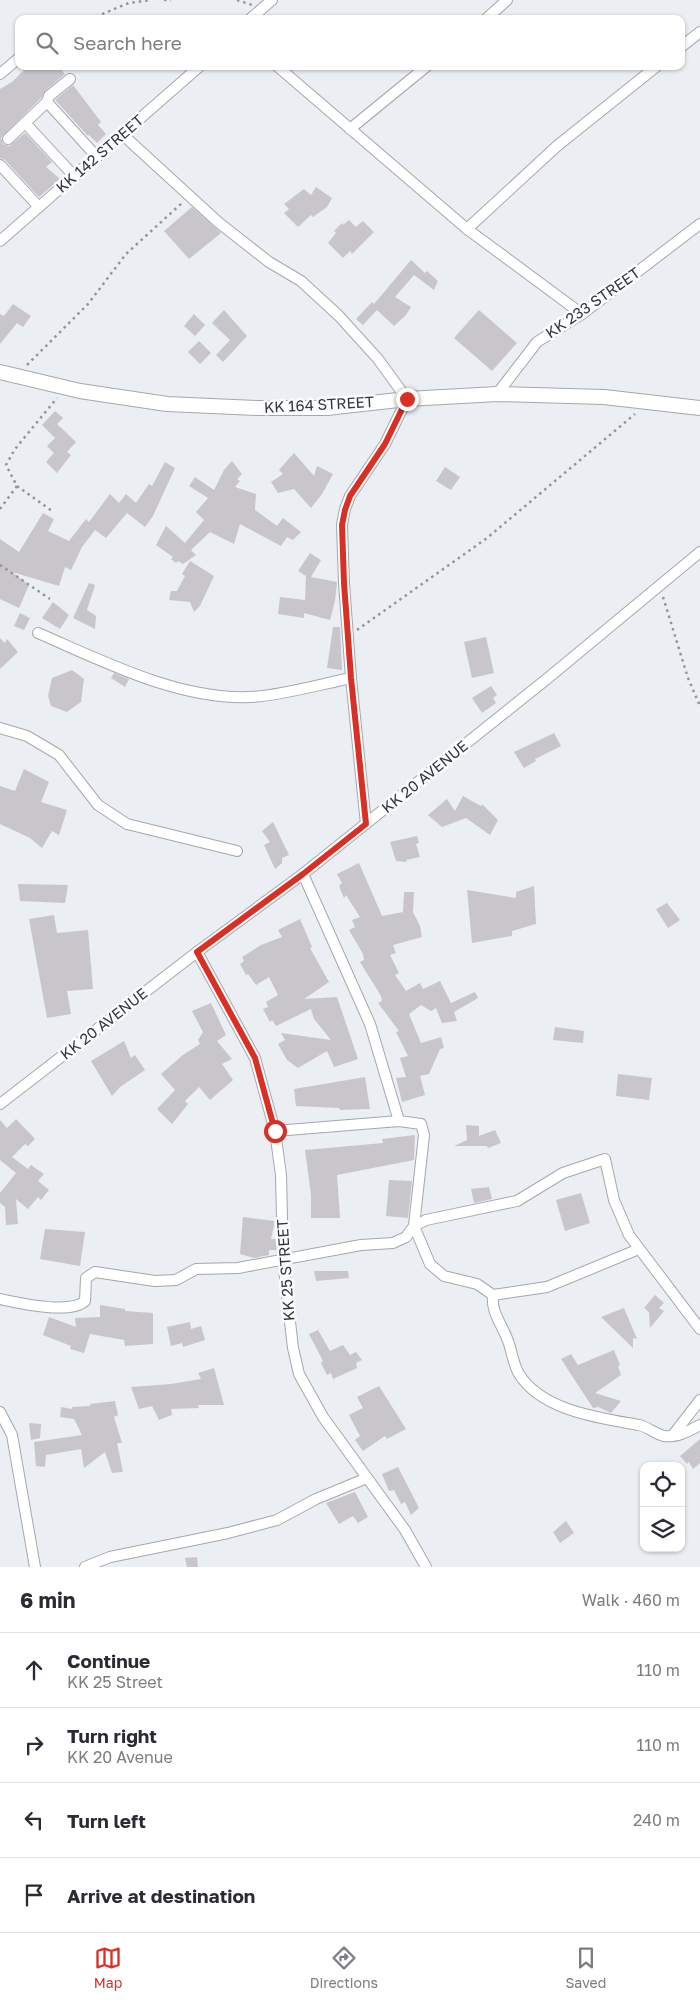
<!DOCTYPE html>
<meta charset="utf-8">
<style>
body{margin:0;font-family:"Golos Text",sans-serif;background:#f7f7f7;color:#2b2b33}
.controls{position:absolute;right:15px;bottom:15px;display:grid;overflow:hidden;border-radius:10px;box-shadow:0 1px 4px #0004}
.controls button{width:45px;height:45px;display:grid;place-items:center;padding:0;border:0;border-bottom:1px solid #e1e1e2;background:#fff;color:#2b2b33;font:25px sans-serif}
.stop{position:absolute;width:15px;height:15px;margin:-11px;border:4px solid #d93025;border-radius:50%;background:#fff}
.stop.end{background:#d93025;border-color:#fff;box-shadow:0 1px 5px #0008}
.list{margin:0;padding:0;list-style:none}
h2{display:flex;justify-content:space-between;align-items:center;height:65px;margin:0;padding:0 20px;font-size:21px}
h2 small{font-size:16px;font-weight:400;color:#7c7c81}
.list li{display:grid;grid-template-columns:32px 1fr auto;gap:15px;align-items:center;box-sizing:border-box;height:75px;padding:0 20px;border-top:1px solid #e1e1e2}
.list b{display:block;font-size:19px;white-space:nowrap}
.list p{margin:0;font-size:16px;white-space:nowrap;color:#7c7c81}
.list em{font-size:16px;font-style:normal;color:#7c7c81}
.icon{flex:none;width:28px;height:28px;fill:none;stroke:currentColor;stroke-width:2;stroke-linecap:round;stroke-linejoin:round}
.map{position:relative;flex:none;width:700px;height:1567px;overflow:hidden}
.search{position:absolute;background:#fff;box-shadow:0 1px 4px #0004;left:15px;right:15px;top:15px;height:55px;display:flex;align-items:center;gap:12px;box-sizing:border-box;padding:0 18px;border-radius:10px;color:#7c7c81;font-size:19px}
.sheet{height:365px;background:#fff}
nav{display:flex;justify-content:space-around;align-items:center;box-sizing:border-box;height:70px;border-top:1px solid #e1e1e2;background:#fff;font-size:14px;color:#7c7c81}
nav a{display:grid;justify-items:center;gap:2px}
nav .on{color:#d93025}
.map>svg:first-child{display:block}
</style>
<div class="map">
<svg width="700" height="1567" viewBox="0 0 700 1567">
<rect width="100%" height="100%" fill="#ebeef3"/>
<g fill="#c8c6cb">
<path d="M28,66H58L65,74L45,91L41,98L1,138L3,144L9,146L25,133L52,162L46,167L60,179L39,197L5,160L0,158V89L12,82Z"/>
<path d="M73,85L101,122L98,125L106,134L97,143L89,135L88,136L55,100Z"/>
<path d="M316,187L332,198L327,207L313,217L311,215L298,227L284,213L289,209L284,204L304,189L311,195Z"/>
<path d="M192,207L221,233L189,259L164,231Z"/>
<path d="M349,220L356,227L363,221L374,232L352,254L350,251L343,258L328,243L336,233L334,231L342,223L343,225Z"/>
<path d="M411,260L425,273L427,271L438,281L434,290L414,275L395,297L411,307L406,315L394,326L377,310L363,325L356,319L372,302L374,304Z"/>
<path d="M13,304L31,316L23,327L17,323L0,344V314L4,316Z"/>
<path d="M224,310L247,336L223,362L216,355L230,340L212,323Z"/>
<path d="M479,310L517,343L492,371L454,338Z"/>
<path d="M194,314L205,325L195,336L184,326Z"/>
<path d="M199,341L211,353L200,364L188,352Z"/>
<path d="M55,411L63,418L57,424L76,442L67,452L71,455L57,473L46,462L54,453L47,446L55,438L42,425Z"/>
<path d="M294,453L314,476L317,466L333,474L322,494L311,508L294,489L278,493L271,482L283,474L279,470Z"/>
<path d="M232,461L242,474L237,479L240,481L235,487L256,494L255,510L277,526L283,518L301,532L293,540L287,537L281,546L240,524L234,544L210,532L191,550L196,555L183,564L178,561L176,563L171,559L173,557L156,545L166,526L185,543L204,520L196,512L208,498L189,486L195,477L214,490L224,470Z"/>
<path d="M165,462L175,468L153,516L145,527L127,513L106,538L95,530L82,547L71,570L65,567L59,586L12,572L29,585L19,608L0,599V539L19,552L43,513L54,519L48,531L69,541L86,519L89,522L110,494L119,503L126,494L136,503L149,484L152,486Z"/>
<path d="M445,467L460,477L451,490L436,481Z"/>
<path d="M310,553L321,560L311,577L337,582L335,601L330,620L304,613V618L278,614L280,597L305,600L306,576L298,571Z"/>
<path d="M190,561L214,576L200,606L194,612L190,602L169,600L171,591H177L185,576L182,574Z"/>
<path d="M89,583L95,585L87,610L96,616L95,629L73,618Z"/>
<path d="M53,602L69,615L60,629L42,618Z"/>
<path d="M20,613L30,618L24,630L14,626Z"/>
<path d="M333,627H340L342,670L327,668Z"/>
<path d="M486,637L494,673L472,678L464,642Z"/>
<path d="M0,638L5,643L7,639L18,652L0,669Z"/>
<path d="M72,670L84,679L81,702L67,712L51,706L48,696L52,678Z"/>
<path d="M114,673L129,679L125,687L111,678Z"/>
<path d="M491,686L497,695L493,698L496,703L482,713L472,698Z"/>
<path d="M554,733L561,746L535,759L536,761L524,768L514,752Z"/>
<path d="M24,769L49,782L41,802L67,810L59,835L52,831L42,848L30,838L0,824V786L15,791Z"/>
<path d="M463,796L481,806L482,804L498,820L490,835L466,818L442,827L428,815L447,799L455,811Z"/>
<path d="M273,822L289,855L282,858V863L275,869L264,845L270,842L262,831Z"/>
<path d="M417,836L419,843L416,844L420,857L406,860L407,862L396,861L390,842Z"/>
<path d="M359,863L382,916L403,912L404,892H414L413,912L420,926L422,937L393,945L396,953L390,955L399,973L395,975L406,991L420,983L423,989L440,981L451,1003L475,992L478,998L454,1012L457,1021L442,1023L436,1008L431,1011L421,1005L409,1014L421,1043L441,1037L444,1048L440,1049L429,1074L420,1076L425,1095L402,1102L396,1078L406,1077L400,1058L408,1056L396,1032L399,1031L378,1003L382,1001L381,996L360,962L364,960L363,954L349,930L355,927L352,920L360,917L346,895L344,898L339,886L342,883L337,874Z"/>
<path d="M18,884L68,885L65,903L20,901Z"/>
<path d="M534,886L536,924L512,931V936L472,943L467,890L516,898V892Z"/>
<path d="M667,903L680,920L668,928L656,909Z"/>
<path d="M54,915L57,933L88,930L93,989L67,991L71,1014L47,1018L29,919Z"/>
<path d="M300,919L312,947L310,948L329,982L304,999L337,997L358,1059L334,1067L327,1051L298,1068L287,1060L278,1044L285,1040L281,1033L331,1040L314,1019L311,1009L276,1026L272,1020L270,1022L263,1009L268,1007L266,1002L278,995L269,977L256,985L248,974L246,975L240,964L244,961L242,957L261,945L282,937L278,930Z"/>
<path d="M211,1003L226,1035L217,1041L232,1059L222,1064L233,1080L210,1100L199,1087L185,1101L188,1104L172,1124L157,1109L175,1090L161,1074L183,1055L200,1044L198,1040L203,1032L192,1011Z"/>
<path d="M555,1027L584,1031L583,1043L553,1040Z"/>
<path d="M124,1041L131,1058L135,1055L145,1070L120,1087L112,1096L91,1061Z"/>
<path d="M618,1074L652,1078L649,1100L616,1096Z"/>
<path d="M365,1077L370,1109L340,1110L339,1108L296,1106L294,1089Z"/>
<path d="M16,1119L35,1139L28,1146L25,1144L12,1157L28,1169L31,1165L44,1174L38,1181L49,1190L41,1200L38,1197L28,1209L16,1199L18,1224L6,1225L5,1207L0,1203V1193L16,1173L0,1160V1120L7,1128Z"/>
<path d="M466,1125L479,1126V1136L495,1130L501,1143L488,1148L487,1146H454L467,1140Z"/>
<path d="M415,1135L414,1160L337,1175L340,1218H311V1195L305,1150L383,1143L382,1139Z"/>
<path d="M389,1180L412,1181L408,1218L386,1216Z"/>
<path d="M489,1187L492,1199L474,1203L471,1189Z"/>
<path d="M581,1193L590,1223L565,1231L556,1200Z"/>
<path d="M243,1217L275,1221L271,1239H276V1250H269V1255L254,1258L240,1254Z"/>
<path d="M45,1229L85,1232L80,1266L40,1259Z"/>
<path d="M314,1271H348L349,1278L316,1281Z"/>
<path d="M655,1295L664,1303L659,1308L664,1311L650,1328L649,1312L644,1308Z"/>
<path d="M100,1305L125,1309V1311L153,1313V1344L125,1346L124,1340L90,1334L84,1353L70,1349L71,1346L43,1335L49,1317L76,1327L75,1318L100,1317Z"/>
<path d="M624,1308L637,1339L633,1338V1348L601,1317Z"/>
<path d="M190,1322L191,1329L201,1326L205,1340L183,1347L182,1343L171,1346L167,1327Z"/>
<path d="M318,1330L330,1351L343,1345L350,1355L356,1352L362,1360L356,1363L357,1368L333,1379L331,1373L327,1375L321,1363L323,1361L309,1334Z"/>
<path d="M614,1350L620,1365L618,1366L621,1375L595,1393L621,1401L611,1413L598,1407L593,1408L561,1359L571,1354L578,1365Z"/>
<path d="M214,1368L224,1405H198L199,1408L171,1409L172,1415L159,1420L152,1406L139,1409L131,1387L171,1384L201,1379L198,1373Z"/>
<path d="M379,1386L406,1429L387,1439L385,1436L363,1451L355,1440L360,1436L349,1415L363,1408L357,1397Z"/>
<path d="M115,1401L118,1415L114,1417L122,1443H117L123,1472L112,1473L105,1452L84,1468L81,1449L46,1455L45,1467L36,1466L34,1442L82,1435L74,1419L60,1417L61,1407L72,1409V1407L90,1406V1404Z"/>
<path d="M29,1423L41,1424L40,1438L31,1440Z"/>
<path d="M700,1439V1463L693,1469L689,1462L687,1464L680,1456Z"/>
<path d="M398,1467L419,1508L411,1515L405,1502L401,1504L394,1490L389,1491L382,1474Z"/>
<path d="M355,1492L368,1517L358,1523L353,1516L339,1524L326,1503Z"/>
<path d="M566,1521L574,1533L560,1543L553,1532Z"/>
<path d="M197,1557L198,1567H187L185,1558Z"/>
</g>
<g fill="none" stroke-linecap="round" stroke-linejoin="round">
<defs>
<g id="street">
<path d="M250,19L272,0"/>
<path d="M486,19L507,0"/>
<path d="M681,47L700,32"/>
<path d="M277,66L467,229L582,314"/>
<path d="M0,74L19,58"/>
<path d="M70,79L49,96L47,102L97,157"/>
<path d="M25,123L75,177"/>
<path d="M350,129L427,66"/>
<path d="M123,135L218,222L269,262L301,281L339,316L378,359L407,399L385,444L350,496L345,509L342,525L344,583L351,678L366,824"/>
<path d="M8,139L47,102"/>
<path d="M0,165L39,207"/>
<path d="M467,229L557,146L657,66"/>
<path d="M0,241L200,66"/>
<path d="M497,394L537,342L582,314L700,224"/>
<path d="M38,633C103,661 178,700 250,697C279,696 321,684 351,678"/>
<path d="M0,728L27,736L59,755L98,805L127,824L237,851"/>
<path d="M303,874L370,1024L399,1121"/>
<path d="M197,952L255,1058L275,1131L281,1175L283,1260L293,1348L299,1374L323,1417L405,1530L426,1567"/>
<path d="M0,1104L197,952L303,874L548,678L700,552"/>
<path d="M275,1131L399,1121L421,1124L424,1135L414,1226L430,1264L444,1276L477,1284L493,1295C491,1313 502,1324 508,1341C512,1351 513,1364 519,1374C542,1411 600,1418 639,1425C648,1427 655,1434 664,1436C676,1438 689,1431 700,1425"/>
<path d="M493,1295L547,1287L639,1249"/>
<path d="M0,1299C19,1303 70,1315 85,1301L86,1278L95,1272L155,1281L176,1280L196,1269L238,1268L361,1245L393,1243L406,1237L414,1226L426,1220L517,1201L563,1173L605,1159L614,1200L629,1235L700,1329"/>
<path d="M0,1412L12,1435L35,1567"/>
<path d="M673,1435L700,1400"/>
<path d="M85,1567L110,1557L228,1533L277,1520L316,1499L367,1478"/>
</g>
<path id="secondary" d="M0,372L80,391L167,404L257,408H327L407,399L497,394L604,397L700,408"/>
</defs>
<use href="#street" stroke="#a4a8ac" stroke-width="12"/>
<use href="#secondary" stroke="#a4a8ac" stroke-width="16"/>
<g stroke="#939699" stroke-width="2.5" stroke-dasharray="2.5 4" stroke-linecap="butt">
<path d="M164,0H171"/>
<path d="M237,0L252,5"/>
<path d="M90,19L129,3L151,0"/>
<path d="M27,365L88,304L126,254L182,203"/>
<path d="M17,486L52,511"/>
<path d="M0,509L17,486L6,465L15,449L57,398"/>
<path d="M0,565L50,599"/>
<path d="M663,597L688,678L700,706"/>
<path d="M357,630L487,538L635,414"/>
</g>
<use href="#street" stroke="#fff" stroke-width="10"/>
<use href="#secondary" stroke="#fff" stroke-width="14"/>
</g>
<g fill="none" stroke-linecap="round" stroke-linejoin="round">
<path stroke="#d93025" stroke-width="6" d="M275,1131L255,1058L197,952L303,874L366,824L351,678L344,583L342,525L345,510L350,496L385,444L407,399"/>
</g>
<g text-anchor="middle" stroke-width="5" stroke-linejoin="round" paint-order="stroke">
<g font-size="15" fill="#333537" stroke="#f9fbfe">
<text transform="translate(100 154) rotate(-41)" y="5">KK 142 STREET</text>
<text transform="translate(593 303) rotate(-35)" y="5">KK 233 STREET</text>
<text transform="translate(319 405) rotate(-3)" y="5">KK 164 STREET</text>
<text transform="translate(425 777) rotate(-39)" y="5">KK 20 AVENUE</text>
<text transform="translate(104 1024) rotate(-38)" y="5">KK 20 AVENUE</text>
<text transform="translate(286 1270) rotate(-94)" y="5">KK 25 STREET</text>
</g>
</g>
</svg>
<div class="controls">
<button><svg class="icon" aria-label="locate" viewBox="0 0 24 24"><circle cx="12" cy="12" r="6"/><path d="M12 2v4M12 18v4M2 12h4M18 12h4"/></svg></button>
<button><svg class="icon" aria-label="layers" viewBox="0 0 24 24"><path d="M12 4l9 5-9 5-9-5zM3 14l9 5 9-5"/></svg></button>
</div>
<div class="stop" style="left:275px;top:1131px"></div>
<div class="stop end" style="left:407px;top:399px"></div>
<div class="search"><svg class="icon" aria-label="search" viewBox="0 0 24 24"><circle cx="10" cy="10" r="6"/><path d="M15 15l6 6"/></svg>Search here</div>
</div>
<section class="sheet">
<h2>6 min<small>Walk · 460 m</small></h2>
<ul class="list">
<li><svg class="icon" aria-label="ahead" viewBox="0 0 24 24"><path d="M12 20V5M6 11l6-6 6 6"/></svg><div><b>Continue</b><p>KK 25 Street</p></div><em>110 m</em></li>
<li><svg class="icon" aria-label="right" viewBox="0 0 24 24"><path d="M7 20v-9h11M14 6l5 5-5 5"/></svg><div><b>Turn right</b><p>KK 20 Avenue</p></div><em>110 m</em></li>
<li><svg class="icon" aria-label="left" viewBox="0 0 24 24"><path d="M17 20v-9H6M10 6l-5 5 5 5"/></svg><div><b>Turn left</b></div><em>240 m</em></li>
<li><svg class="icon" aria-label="arrive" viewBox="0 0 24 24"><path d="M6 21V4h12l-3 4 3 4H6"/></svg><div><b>Arrive at destination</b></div></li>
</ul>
</section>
<nav>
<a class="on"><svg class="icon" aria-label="map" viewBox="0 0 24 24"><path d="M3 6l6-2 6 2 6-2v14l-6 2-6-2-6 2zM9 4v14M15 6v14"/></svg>Map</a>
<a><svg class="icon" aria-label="directions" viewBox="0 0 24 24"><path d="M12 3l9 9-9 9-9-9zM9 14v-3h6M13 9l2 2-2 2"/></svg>Directions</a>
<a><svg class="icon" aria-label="saved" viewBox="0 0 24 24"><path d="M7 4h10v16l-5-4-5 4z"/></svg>Saved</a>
</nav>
